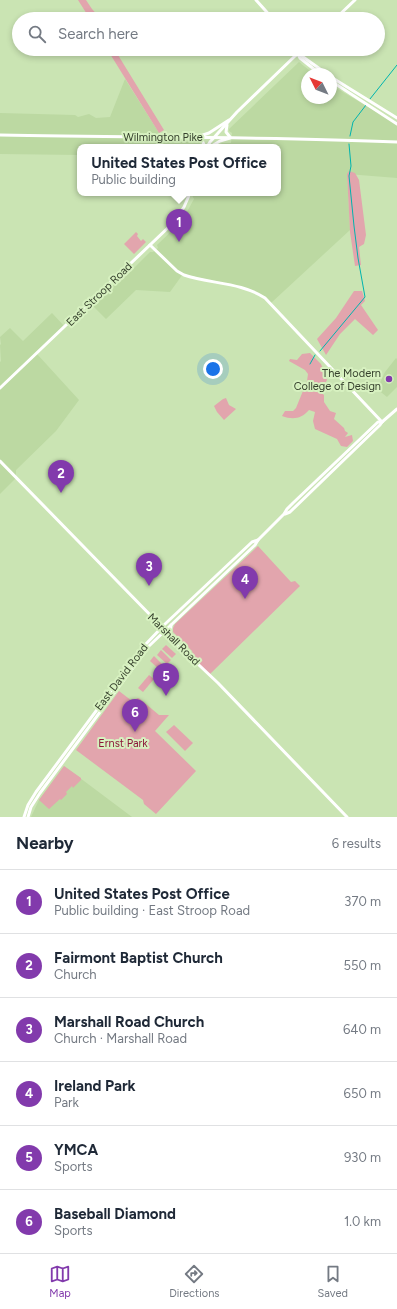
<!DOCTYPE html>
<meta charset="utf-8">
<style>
body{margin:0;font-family:Figtree,sans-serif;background:#f6f6f7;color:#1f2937}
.compass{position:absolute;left:301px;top:68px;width:36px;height:36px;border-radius:50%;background:#fff;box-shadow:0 2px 6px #0003;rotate:312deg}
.you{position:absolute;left:213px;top:369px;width:14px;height:14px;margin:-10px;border:3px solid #fff;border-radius:50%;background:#1a73e8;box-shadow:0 0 0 6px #1a73e833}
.badge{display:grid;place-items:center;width:26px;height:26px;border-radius:50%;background:#823aac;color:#fff;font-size:13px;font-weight:700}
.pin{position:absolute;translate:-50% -33px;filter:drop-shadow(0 1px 2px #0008)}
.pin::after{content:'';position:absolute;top:21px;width:14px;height:12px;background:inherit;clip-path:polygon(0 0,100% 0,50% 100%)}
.popup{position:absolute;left:77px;top:144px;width:204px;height:52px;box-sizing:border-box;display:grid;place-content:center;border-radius:8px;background:#fff;filter:drop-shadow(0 1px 3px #0005);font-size:13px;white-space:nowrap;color:#747a83}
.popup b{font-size:15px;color:#1f2937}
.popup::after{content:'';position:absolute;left:50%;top:100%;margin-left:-8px;border:8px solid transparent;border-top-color:#fff}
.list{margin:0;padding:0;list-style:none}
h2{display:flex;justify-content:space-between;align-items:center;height:52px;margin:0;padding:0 16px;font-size:17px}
h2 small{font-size:13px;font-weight:400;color:#747a83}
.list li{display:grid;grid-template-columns:26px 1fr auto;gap:12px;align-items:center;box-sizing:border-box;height:64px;padding:0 16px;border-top:1px solid #e0e1e3}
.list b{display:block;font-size:15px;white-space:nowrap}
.list p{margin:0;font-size:13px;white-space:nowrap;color:#747a83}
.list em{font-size:13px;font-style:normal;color:#747a83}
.icon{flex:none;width:22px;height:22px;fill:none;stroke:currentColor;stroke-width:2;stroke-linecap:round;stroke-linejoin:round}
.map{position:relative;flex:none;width:397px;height:817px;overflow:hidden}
.search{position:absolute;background:#fff;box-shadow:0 2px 6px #0003;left:12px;right:12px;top:12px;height:44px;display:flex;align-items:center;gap:10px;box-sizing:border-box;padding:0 14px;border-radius:22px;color:#747a83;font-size:15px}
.sheet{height:436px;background:#fff}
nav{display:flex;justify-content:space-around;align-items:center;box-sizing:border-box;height:56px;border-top:1px solid #e0e1e3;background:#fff;font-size:11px;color:#747a83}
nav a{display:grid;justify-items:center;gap:2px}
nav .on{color:#823aac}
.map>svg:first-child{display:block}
</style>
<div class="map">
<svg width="397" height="817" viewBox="0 0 397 817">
<rect width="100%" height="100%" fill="#cae4b3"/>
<g fill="#bcd9a2">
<path d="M299,62L314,74H307V98H331V85L397,124V178L347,174L350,230L271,303L250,290L183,274L170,292L136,290L106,319L92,305L115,283L118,284L150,252H153L158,248L157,245L182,221L194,199L191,193H278V147H215L222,143H231L232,133L229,131V129Z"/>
<path d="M125,79L159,133L160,142H199L201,144V147H80V155L0,154V113L75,115L78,117L89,114L96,118L110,117Z"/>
<path d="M52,313L65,327L37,354L79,400L56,431L16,470V478L0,494V362L1,361L0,345L1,344L0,337L10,328L23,341Z"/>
<path d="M396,358L397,359V387L387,397L377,389L385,372Z"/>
<path d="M64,766L132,817H31L39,800Z"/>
</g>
<g fill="#e2a5ad">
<path d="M78,0H86L92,9L101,19H90Z"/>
<path d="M107,49H123L118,55L164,130L159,133Z"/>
<path d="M349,171L355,173L359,180L366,235L364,244L359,247L361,265L355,266L350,232L347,174Z"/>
<path d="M136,232L138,234L137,236L141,241L143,239L146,242L134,254L124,244Z"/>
<path d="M354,291H362L365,301L361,305L378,330L373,335L355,319L340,334L326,355L317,339L336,318Z"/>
<path d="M310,353L321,364L327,380L323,387L318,390L324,395V402L330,411L336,413L334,419L344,428L345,431L348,433L345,437L352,435L353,441L347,447L341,446L337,439L315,429L313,421L315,412L309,410C301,419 293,420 282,416L285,411H293L296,408L307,381L308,374L305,370L289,361L290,359L297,360L302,354Z"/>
<path d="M226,398L229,405L236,409L224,420L217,412L214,406L223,399Z"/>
<path d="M258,546L291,582L295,581L300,586L209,675L195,661L192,651L173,632V628L175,624Z"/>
<path d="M166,645L176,654L172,658L162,649Z"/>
<path d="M161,650L171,660L167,664L157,655Z"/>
<path d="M154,656L164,666L160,670L150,661Z"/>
<path d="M149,675L154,679L143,692L138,688Z"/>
<path d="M119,691L132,701L138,698L140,699L159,715H169L155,731L196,771L156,814L144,804L143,800L76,750Z"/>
<path d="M174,725L193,743L185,751L166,732Z"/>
<path d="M64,766L81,778V780L73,788L72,786L66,792L67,794L61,800L60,799L49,809L39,800Z"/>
</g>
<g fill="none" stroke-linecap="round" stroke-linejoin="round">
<g stroke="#00b4ae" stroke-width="1">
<path d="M370,99L397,65"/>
<path d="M350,136L353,122L366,105"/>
<path d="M320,351L365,297L358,258L354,226L349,176L351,166L349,144"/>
<path d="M310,364L315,355"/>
</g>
<g stroke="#fff" stroke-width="3">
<path d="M335,19L355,0"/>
<path d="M227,125L226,132L230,137"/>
<path d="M195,137L202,140L205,147"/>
<path d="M207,147L210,142L237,112L295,56L304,49"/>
<path d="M150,245L177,271L184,275C210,284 241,282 265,298L382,422"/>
<path d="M0,388L173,223L184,207L190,193"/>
<path d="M0,461L160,625L165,633L218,683L347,817"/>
<path d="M285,514L290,512L380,425L382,422"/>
<path d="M170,637L171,625"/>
<path d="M24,817L28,805L36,792L145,645L164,625L252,542L258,540"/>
<path d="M28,817L31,807L40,793L149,646L255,545L258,540L284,514L287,509L293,503L378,422H382L397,409"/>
</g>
<g stroke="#fff" stroke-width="3">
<path d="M256,0L273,19"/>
<path d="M295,49L300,58L320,74"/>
<path d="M299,54L327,74"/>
<path d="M331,77L397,118"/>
<path d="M331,81L397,124"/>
<path d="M0,135C132,138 265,136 397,142"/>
<path d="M200,136L209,133L229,120"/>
<path d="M210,147L220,141L230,138"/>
</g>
</g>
<circle fill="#823aac" stroke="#d7f1c0" stroke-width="1.5" cx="389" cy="379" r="4"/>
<g text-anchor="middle" stroke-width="4" stroke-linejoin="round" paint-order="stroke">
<g font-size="11" fill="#36412d" stroke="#d7f1c0">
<text x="163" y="141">Wilmington Pike</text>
<text transform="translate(99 294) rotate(-44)" y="4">East Stroop Road</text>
<text transform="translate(174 639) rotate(45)" y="4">Marshall Road</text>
<text transform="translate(121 677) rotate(-53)" y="4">East David Road</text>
</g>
<g font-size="11" fill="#36412d" stroke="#d7f1c0" text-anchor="end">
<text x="381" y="377">The Modern<tspan x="381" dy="13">College of Design</tspan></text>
</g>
<g font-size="11" fill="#8b1739" stroke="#d7f1c0">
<text x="123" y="747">Ernst Park</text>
</g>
</g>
</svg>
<svg class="compass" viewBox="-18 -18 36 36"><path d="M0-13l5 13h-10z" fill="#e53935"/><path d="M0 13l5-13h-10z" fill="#747a83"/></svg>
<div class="you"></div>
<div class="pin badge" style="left:179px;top:242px">1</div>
<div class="popup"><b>United States Post Office</b>Public building</div>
<div class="pin badge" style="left:61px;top:493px">2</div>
<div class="pin badge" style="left:149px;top:586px">3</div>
<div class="pin badge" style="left:245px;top:599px">4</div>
<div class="pin badge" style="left:166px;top:696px">5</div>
<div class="pin badge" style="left:135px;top:732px">6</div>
<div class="search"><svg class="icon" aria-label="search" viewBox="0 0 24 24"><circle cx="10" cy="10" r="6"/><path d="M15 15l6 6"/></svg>Search here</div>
</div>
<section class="sheet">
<h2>Nearby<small>6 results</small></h2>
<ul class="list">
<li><span class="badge">1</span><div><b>United States Post Office</b><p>Public building · East Stroop Road</p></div><em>370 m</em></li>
<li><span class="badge">2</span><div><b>Fairmont Baptist Church</b><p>Church</p></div><em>550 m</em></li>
<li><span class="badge">3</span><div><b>Marshall Road Church</b><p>Church · Marshall Road</p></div><em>640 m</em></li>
<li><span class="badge">4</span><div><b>Ireland Park</b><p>Park</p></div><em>650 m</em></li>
<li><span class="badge">5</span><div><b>YMCA</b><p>Sports</p></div><em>930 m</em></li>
<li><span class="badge">6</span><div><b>Baseball Diamond</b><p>Sports</p></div><em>1.0 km</em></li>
</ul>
</section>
<nav>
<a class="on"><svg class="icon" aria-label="map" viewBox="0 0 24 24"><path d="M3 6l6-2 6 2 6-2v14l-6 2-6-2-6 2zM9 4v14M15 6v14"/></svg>Map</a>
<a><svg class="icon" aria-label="directions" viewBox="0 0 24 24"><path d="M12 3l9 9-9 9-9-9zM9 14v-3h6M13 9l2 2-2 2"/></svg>Directions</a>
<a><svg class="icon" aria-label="saved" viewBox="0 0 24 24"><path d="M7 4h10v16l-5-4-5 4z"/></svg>Saved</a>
</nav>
